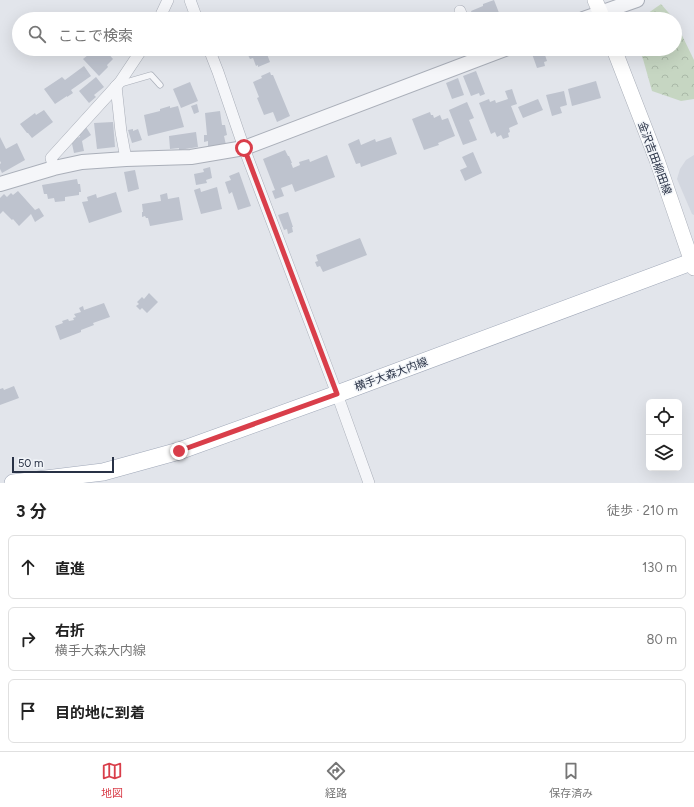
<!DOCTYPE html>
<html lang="ja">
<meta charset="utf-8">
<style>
body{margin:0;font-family:Figtree,"Noto Sans JP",sans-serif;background:#f6f6f6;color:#222}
.controls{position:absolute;right:12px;bottom:12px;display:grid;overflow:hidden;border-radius:6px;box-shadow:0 4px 16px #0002}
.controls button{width:36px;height:36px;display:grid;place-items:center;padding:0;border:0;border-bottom:1px solid #e0e0e0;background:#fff;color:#222;font:20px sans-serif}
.scale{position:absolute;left:12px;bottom:10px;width:102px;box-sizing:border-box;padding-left:4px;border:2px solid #283145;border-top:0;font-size:11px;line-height:14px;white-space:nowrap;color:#283145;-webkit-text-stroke:3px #f1f4f8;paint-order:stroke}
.stop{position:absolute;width:12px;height:12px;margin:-9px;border:3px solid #d93e4a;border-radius:50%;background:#fff}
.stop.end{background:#d93e4a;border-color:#fff;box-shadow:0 1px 4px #0008}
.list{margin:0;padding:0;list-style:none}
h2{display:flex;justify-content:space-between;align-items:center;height:52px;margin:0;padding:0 16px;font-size:17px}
h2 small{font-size:13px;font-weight:400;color:#767676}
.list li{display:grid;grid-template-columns:26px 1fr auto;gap:12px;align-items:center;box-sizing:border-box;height:64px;margin:0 8px 8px;padding:0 8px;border:1px solid #e0e0e0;border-radius:6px}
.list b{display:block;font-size:15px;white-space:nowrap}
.list p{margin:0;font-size:13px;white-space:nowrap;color:#767676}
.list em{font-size:13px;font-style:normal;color:#767676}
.icon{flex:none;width:22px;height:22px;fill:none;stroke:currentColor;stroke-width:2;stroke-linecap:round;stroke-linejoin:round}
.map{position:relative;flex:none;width:694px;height:483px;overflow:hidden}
.search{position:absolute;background:#fff;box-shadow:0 4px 16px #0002;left:12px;right:12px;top:12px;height:44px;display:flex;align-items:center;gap:10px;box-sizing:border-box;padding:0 14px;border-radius:22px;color:#767676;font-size:15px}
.sheet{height:268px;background:#fff}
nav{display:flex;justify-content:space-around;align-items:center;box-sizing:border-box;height:56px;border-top:1px solid #e0e0e0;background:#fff;font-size:11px;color:#767676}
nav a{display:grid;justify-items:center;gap:2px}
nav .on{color:#d93e4a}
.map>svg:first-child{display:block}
</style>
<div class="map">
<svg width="694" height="483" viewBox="0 0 694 483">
<defs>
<pattern id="forest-crowns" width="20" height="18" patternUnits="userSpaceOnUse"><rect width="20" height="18" fill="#c6d6c2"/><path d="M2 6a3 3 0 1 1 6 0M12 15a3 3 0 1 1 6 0" fill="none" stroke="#aab8a8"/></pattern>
</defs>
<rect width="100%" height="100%" fill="#e2e5eb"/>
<path fill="#d3d7e0" d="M694,155V215L692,214L677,179L680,169L686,160Z"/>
<g fill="url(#forest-crowns)">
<path d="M661,4L674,19H643L644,16Z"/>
<path d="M675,21L694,60V99L681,101L652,91L643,59L639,49H675Z"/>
</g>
<g fill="#bec3ce">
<path d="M494,0L501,18L498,19H474L471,11L483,6V4Z"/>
<path d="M251,49H265L270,62L258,67V65L256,66L253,58L250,59L248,55H247L245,51Z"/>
<path d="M536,49H543L547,61L544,62L545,66L537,68L531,51Z"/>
<path d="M105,50L113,59L107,65L108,67L99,76L83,59L93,51L98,56Z"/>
<path d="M84,66L91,76L71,90L73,93L67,97V96L55,104L44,89L62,77L65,80Z"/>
<path d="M476,71L485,94L480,96L479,93L471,96L463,76Z"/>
<path d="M270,72L271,75H273L290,116L277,122L273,112L264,115L257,98L259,97L253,82L262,78L261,76Z"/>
<path d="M96,77L104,87L94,95L96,97L89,103L79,91Z"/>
<path d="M458,78L464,95L452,99L446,83Z"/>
<path d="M596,81L601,98L572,106L568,89Z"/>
<path d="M190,82L198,101L181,108L173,89Z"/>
<path d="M512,89L517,104L511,106L518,124L509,128L510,132L508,133L509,137L503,139L501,135L497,137L495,132L491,134L479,103L489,99L490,102L495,100L496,103L508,99L505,91Z"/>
<path d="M564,91L567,105L560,107L562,113L552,116L546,95Z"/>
<path d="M538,99L543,110L523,118L518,107Z"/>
<path d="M467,102L474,118L469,120L477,140L463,145L449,110Z"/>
<path d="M197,104L199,112L194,114L191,106Z"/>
<path d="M170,106V108L178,106L184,127L148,136L144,115L160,111V109Z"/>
<path d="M44,110L53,122L32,138L28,133H27L20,124L35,113L36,115Z"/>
<path d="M220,111L222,125H225L227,135L224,136L226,145L208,147V141L204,142V135H207L205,113Z"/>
<path d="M430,112L431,115H433L434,118L440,115L442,120L448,118L455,136L438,143L439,145L424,150L412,119Z"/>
<path d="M113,122L115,147L97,149L94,123Z"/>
<path d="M86,127L91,135L82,141L84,151L74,153L71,139L80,137L78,133Z"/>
<path d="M133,129V131L138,129L142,140L132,143L128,130Z"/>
<path d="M196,132L198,147L179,150V148L170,149L169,136Z"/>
<path d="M0,137L6,149L17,143L25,160L2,173L0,169V164L1,163L0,161Z"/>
<path d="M391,137L397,154L361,167L360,163L356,164L348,144L359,139L361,145L375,139L376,142Z"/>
<path d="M285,150L288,156H289L292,163H291L293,168L300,165L299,162L309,159L310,162L327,155L335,177L295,192L292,184L281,188L284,196L275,199L272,191L275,190L263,159Z"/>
<path d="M473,152L482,173L465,181L460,170L467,167L462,157Z"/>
<path d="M210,167L212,178L206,180L207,183L196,185L194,174L204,172L203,169Z"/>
<path d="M135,170L139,189L128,192L124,172Z"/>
<path d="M239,172L251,206L238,210L232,192L229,194L225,182L231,180L229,176Z"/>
<path d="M77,179L78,184H80L81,192H79V195L65,197V201L55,202L54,198L48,199L47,194H44L42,185Z"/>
<path d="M217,187L222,209L201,214L194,190L200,188L201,192Z"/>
<path d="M18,191L35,210L39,208L44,216L35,222L31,214L19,226L13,219L12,220L3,211L0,214V198L4,194L7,197L11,193L13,195Z"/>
<path d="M116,192L122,212L89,223L82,202L88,201L87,197L96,194L97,198Z"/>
<path d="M167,193L168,199L179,197L183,220L150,226L148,218H146L145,216L142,217V212H143L142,204L161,201L160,195Z"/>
<path d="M288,212L293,227H292L293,232L288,234L287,229L284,230L278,215Z"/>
<path d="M360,238L367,255L323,272L320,266L317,267L315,262L318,261L316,255Z"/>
<path d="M149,293L158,302L147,313L142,308L140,310L136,306L139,304L137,302L142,297L144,299Z"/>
<path d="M104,303L110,317L93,323L94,325L81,330V332L60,340L55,326L63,323L62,321L68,319L69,321L74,320L73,318L76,317L74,314L81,312L79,308L83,306L84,310Z"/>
<path d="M14,386L19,398L0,405V389L3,388L4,390Z"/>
</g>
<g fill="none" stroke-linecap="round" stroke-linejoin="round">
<defs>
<path id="service" d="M120,84L151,75L160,85"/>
<g id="minor">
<path d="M190,0L197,19"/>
<path d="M460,11L463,19"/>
<path d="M159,19L168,0"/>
<path d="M209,49L218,72L244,148L337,394L369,483"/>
<path d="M475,49L479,59"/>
<path d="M116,86L121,132L126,159"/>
<path d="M54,168L51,158L120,82L142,49"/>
</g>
<g id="tertiary">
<path d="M583,19L637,0"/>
<path d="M0,184L54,168L82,162L126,159L191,157L244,148L505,49"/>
</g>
<g id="secondary">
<path d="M595,0L603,19"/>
<path d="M614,49L657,160L694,268"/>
</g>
<path id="primary" d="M13,483L103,472L179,451L337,394L694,261"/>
</defs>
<use href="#service" stroke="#aaafb9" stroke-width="7"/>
<use href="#minor" stroke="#aaafb9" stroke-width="12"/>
<use href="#tertiary" stroke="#aaafb9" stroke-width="16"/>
<use href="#secondary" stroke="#aaafb9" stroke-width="16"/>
<use href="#primary" stroke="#a0a8b8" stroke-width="18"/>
<use href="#service" stroke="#f5f6f9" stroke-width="5.5"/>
<use href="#minor" stroke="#f5f6f9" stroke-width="11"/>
<use href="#tertiary" stroke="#f5f6f9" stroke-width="14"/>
<use href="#secondary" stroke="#fff" stroke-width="15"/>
<use href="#primary" stroke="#fff" stroke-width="17"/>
</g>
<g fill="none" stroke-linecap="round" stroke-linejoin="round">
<path stroke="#d93e4a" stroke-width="5" d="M179,451L337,394L244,148"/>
</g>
<g text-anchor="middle" stroke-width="3" stroke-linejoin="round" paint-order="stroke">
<g font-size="11" fill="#283145" stroke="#f1f4f8">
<text transform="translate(655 158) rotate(70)" y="4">金沢吉田柳田線</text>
<text transform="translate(391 374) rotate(-20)" y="4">横手大森大内線</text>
</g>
</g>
</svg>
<div class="controls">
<button><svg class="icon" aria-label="locate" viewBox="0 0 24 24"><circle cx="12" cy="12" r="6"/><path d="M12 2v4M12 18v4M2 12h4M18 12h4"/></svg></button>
<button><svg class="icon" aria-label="layers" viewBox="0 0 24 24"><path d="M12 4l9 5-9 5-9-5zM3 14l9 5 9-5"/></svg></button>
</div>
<div class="scale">50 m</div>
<div class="stop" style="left:244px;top:148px"></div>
<div class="stop end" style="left:179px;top:451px"></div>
<div class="search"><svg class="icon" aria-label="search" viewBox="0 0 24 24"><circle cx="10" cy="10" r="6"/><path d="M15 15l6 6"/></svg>ここで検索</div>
</div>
<section class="sheet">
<h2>3 分<small>徒歩 · 210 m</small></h2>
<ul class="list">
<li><svg class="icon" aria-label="ahead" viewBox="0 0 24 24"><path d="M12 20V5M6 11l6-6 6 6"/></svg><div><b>直進</b></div><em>130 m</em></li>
<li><svg class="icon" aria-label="right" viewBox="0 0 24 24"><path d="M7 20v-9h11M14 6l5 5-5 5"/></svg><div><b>右折</b><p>横手大森大内線</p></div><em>80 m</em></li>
<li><svg class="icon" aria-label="arrive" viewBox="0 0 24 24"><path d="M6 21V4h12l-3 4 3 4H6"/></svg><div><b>目的地に到着</b></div></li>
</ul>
</section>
<nav>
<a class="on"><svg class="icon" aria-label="map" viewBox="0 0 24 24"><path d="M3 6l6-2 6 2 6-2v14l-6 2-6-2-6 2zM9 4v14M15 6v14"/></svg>地図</a>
<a><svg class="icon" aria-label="directions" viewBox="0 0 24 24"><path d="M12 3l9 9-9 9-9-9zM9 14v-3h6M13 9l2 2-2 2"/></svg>経路</a>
<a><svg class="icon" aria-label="saved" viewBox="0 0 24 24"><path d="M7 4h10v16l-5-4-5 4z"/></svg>保存済み</a>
</nav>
